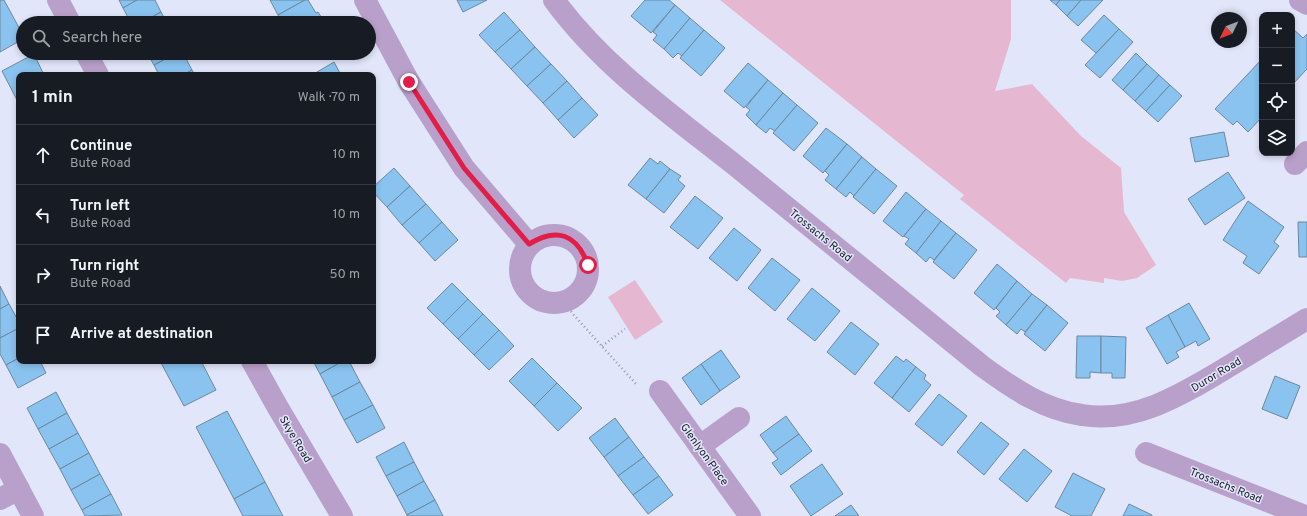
<!DOCTYPE html>
<meta charset="utf-8">
<style>
body{margin:0;font-family:Overpass,sans-serif;background:#20242c;color:#f1f3f6}
.controls{position:absolute;right:12px;top:12px;display:grid;overflow:hidden;border-radius:8px;box-shadow:0 2px 6px #0003}
.controls button{width:36px;height:36px;display:grid;place-items:center;padding:0;border:0;border-bottom:1px solid #363941;background:#171b24;color:#f1f3f6;font:20px sans-serif}
.compass{position:absolute;left:1211px;top:12px;width:36px;height:36px;border-radius:50%;background:#171b24;box-shadow:0 2px 6px #0003;rotate:227deg}
.stop{position:absolute;width:12px;height:12px;margin:-9px;border:3px solid #e11d48;border-radius:50%;background:#fff}
.stop.end{background:#e11d48;border-color:#fff;box-shadow:0 1px 4px #0008}
.list{margin:0;padding:0;list-style:none}
h2{display:flex;justify-content:space-between;align-items:center;height:52px;margin:0;padding:0 16px;font-size:17px}
h2 small{font-size:13px;font-weight:400;color:#9ea1a6}
.list li{display:grid;grid-template-columns:26px 1fr auto;gap:12px;align-items:center;box-sizing:border-box;height:60px;padding:0 16px;border-top:1px solid #363941}
.list b{display:block;font-size:15px;white-space:nowrap}
.list p{margin:0;font-size:13px;white-space:nowrap;color:#9ea1a6}
.list em{font-size:13px;font-style:normal;color:#9ea1a6}
.icon{flex:none;width:22px;height:22px;fill:none;stroke:currentColor;stroke-width:2;stroke-linecap:round;stroke-linejoin:round}
.map{position:relative;flex:none;width:1307px;height:516px;overflow:hidden}
.search{position:absolute;background:#171b24;box-shadow:0 2px 6px #0003;left:16px;top:16px;width:360px;height:44px;display:flex;align-items:center;gap:10px;box-sizing:border-box;padding:0 14px;border-radius:22px;color:#9ea1a6;font-size:15px}
.panel{position:absolute;background:#171b24;box-shadow:0 2px 6px #0003;left:16px;top:72px;width:360px;height:292px;border-radius:8px}
.map>svg:first-child{display:block}
</style>
<div class="map">
<svg width="1307" height="516" viewBox="0 0 1307 516">
<rect width="100%" height="100%" fill="#e2e6fa"/>
<g fill="#e6b7d0">
<path d="M720,0H1011V39L995,91L1032,84L1081,136L1121,168L1124,212L1156,265L1137,278L1122,281L1104,278V283L1070,278L1066,283L960,199L964,195Z"/>
<path d="M635,280L663,322L635,340L608,297Z"/>
</g>
<g fill="#8ac3ef" stroke="#6c889e">
<path d="M0,0H4L23,35V39L0,52Z"/>
<path d="M119,0H137L123,8Z"/>
<path d="M137,0H155L161,12L141,23H131L123,8Z"/>
<path d="M270,0H305L278,15Z"/>
<path d="M305,0H308L316,13L318,12L325,23H283L278,15Z"/>
<path d="M457,0H487L463,12Z"/>
<path d="M645,0H669L675,5L651,33L631,16Z"/>
<path d="M1050,0H1060L1056,5Z"/>
<path d="M1060,0H1081L1067,16L1056,5Z"/>
<path d="M1081,0H1103L1078,26L1067,16Z"/>
<path d="M675,5L690,18L664,49L653,40L657,35L653,32Z"/>
<path d="M161,12L167,23H141Z"/>
<path d="M504,12L520,30L495,52L479,35Z"/>
<path d="M1104,15L1119,29L1096,53L1081,40Z"/>
<path d="M690,18L704,30L682,56L678,53L673,58L664,49Z"/>
<path d="M1292,28L1303,38L1307,34V69L1292,85Z"/>
<path d="M1119,29L1133,42L1100,78L1085,65Z"/>
<path d="M520,30L535,47L511,69L495,52Z"/>
<path d="M704,30L725,48L701,76L680,58Z"/>
<path d="M535,47L551,64L527,86L511,69Z"/>
<path d="M147,53H177L154,65Z"/>
<path d="M177,53H183L192,70L183,75H159L154,65Z"/>
<path d="M1136,53L1147,64L1123,90L1112,80Z"/>
<path d="M34,54L44,75H19V104L2,71Z"/>
<path d="M1262,59V117L1248,132L1237,121L1233,125L1215,109Z"/>
<path d="M334,62L341,75H312Z"/>
<path d="M748,63L768,80L744,108L724,91Z"/>
<path d="M551,64L567,81L543,103L527,86Z"/>
<path d="M1147,64L1159,75L1135,101L1123,90Z"/>
<path d="M192,70L195,75H183Z"/>
<path d="M1159,75L1170,85L1146,111L1135,101Z"/>
<path d="M768,80L783,93L756,125L746,115L750,110L746,107Z"/>
<path d="M567,81L582,98L558,120L543,103Z"/>
<path d="M1170,85L1182,96L1158,122L1146,111Z"/>
<path d="M783,93L797,105L775,131L770,128L766,133L756,125Z"/>
<path d="M582,98L598,115L574,138L558,120Z"/>
<path d="M797,105L818,123L794,151L773,133Z"/>
<path d="M826,128L847,144L823,173L803,156Z"/>
<path d="M1224,132L1229,156L1195,162L1190,138Z"/>
<path d="M847,144L862,157L836,189L825,180L829,175L825,171Z"/>
<path d="M862,157L876,169L854,196L850,192L846,197L836,189Z"/>
<path d="M650,158L658,164L660,161L670,169L646,199L628,185Z"/>
<path d="M394,168L410,186L387,207L373,192V187Z"/>
<path d="M670,169L681,176L678,180L685,186L664,213L646,199Z"/>
<path d="M876,169L897,186L874,214L853,197Z"/>
<path d="M1228,172L1245,198L1205,225L1188,199Z"/>
<path d="M410,186L426,204L402,225L387,207Z"/>
<path d="M906,192L926,209L903,237L883,221Z"/>
<path d="M695,196L723,218L698,249L670,227Z"/>
<path d="M1248,201L1284,227L1274,242L1279,246L1259,274L1243,263L1247,256L1223,240Z"/>
<path d="M426,204L442,222L419,243L402,225Z"/>
<path d="M926,209L941,221L916,253L905,244L909,239L904,236Z"/>
<path d="M941,221L956,233L934,260L930,257L926,262L916,253Z"/>
<path d="M442,222L458,240L435,261L419,243Z"/>
<path d="M1298,222H1307V257H1299Z"/>
<path d="M734,228L761,250L737,281L709,258Z"/>
<path d="M956,233L977,250L954,279L933,262Z"/>
<path d="M772,258L800,280L775,311L748,288Z"/>
<path d="M997,264L1017,281L994,310L974,293Z"/>
<path d="M1017,281L1032,294L1006,325L996,316L1000,312L996,308Z"/>
<path d="M452,283L468,299L443,324L427,308Z"/>
<path d="M0,286L9,304L0,309Z"/>
<path d="M812,288L840,311L815,341L787,319Z"/>
<path d="M1032,294L1047,305L1025,332L1021,329L1017,334L1006,325Z"/>
<path d="M468,299L483,314L458,339L443,324Z"/>
<path d="M1189,303L1210,339L1198,346L1196,341L1185,347L1168,315Z"/>
<path d="M9,304L19,322V328L0,338V309Z"/>
<path d="M1047,305L1068,323L1045,351L1024,334Z"/>
<path d="M483,314L499,330L474,355L458,339Z"/>
<path d="M1168,315L1185,347L1176,352L1179,357L1167,364L1146,328Z"/>
<path d="M851,322L879,344L855,375L827,352Z"/>
<path d="M19,328V358L6,365L0,354V338Z"/>
<path d="M499,330L514,346L489,370L474,355Z"/>
<path d="M1077,336H1101V373L1090,372V378H1076Z"/>
<path d="M1101,336L1126,337L1125,378H1112V373H1101Z"/>
<path d="M721,350L740,377L720,391L701,364Z"/>
<path d="M896,356L904,362L906,359L916,367L892,398L874,383Z"/>
<path d="M19,358V361H40L46,373L18,388L6,365Z"/>
<path d="M532,358L557,383L534,406L509,381Z"/>
<path d="M160,361H201L216,390L184,406Z"/>
<path d="M313,361H343L320,374Z"/>
<path d="M343,361H349L360,382L332,397L320,374Z"/>
<path d="M701,364L720,391L701,405L682,378Z"/>
<path d="M916,367L926,375L924,379L931,385L909,412L892,398Z"/>
<path d="M1275,376L1300,386L1287,419L1262,409Z"/>
<path d="M360,382L373,405L344,420L332,397Z"/>
<path d="M557,383L582,408L558,431L534,406Z"/>
<path d="M56,392L67,413L38,429L27,408Z"/>
<path d="M939,394L967,416L942,446L915,424Z"/>
<path d="M373,405L385,428L357,443L344,420Z"/>
<path d="M227,411L265,482L234,499L196,427Z"/>
<path d="M67,413L78,433L49,449L38,429Z"/>
<path d="M786,416L799,434L773,453L760,435Z"/>
<path d="M615,418L629,437L604,457L589,438Z"/>
<path d="M981,422L1009,444L984,475L957,452Z"/>
<path d="M78,433L89,453L60,469L49,449Z"/>
<path d="M799,434L812,451L781,475L772,463L778,459L773,453Z"/>
<path d="M629,437L644,457L618,476L604,457Z"/>
<path d="M404,442L414,462L386,476L376,457Z"/>
<path d="M1024,449L1052,471L1027,502L999,479Z"/>
<path d="M89,453L100,474L71,490L60,469Z"/>
<path d="M644,457L659,476L633,495L618,476Z"/>
<path d="M414,462L424,481L397,496L386,476Z"/>
<path d="M822,464L843,494L811,516L790,486Z"/>
<path d="M1073,473L1105,489L1091,516H1072L1055,507Z"/>
<path d="M100,474L111,494L82,510L71,490Z"/>
<path d="M659,476L673,495L648,514L633,495Z"/>
<path d="M424,481L435,500L407,515L397,496Z"/>
<path d="M265,482L283,516H243L234,499Z"/>
<path d="M111,494L122,515L85,516L82,510Z"/>
<path d="M435,500L443,516H407V515Z"/>
<path d="M1129,504L1152,515V516H1123Z"/>
<path d="M851,505L859,516H835Z"/>
</g>
<g fill="none" stroke-linecap="round" stroke-linejoin="round">
<g stroke="#9598a9" stroke-width="2.5" stroke-dasharray="1 3" stroke-linecap="butt">
<path d="M565,301L572,313L636,384"/>
<path d="M602,346L625,329"/>
</g>
<g stroke="#b9a0ca" stroke-width="22">
<path d="M58,0L70,23"/>
<path d="M365,0L409,82L464,168L529,244"/>
<path d="M554,0C602,66 673,116 736,166C818,233 900,299 982,366C1012,388 1044,410 1082,415C1137,424 1186,392 1231,365C1257,349 1282,334 1307,319"/>
<path d="M1300,0L1307,4"/>
<path d="M86,53L98,75"/>
<path d="M1295,164L1307,152"/>
<circle cx="554" cy="269" r="34"/>
<path d="M252,361L277,406L342,516"/>
<path d="M660,391L750,516"/>
<path d="M700,446L739,418"/>
<path d="M1146,453L1305,516"/>
<path d="M0,454L33,516"/>
<path d="M0,499L19,489"/>
</g>
</g>
<g fill="none" stroke-linecap="round" stroke-linejoin="round">
<path stroke="#e11d48" stroke-width="5" d="M409,82L464,168L529,244C557,227 577,234 588,265"/>
</g>
<g text-anchor="middle" stroke-width="3" stroke-linejoin="round" paint-order="stroke">
<g font-size="11" fill="#191b27" stroke="#e2e6fa">
<text transform="translate(821 235) rotate(39)" y="4">Trossachs Road</text>
<text transform="translate(1216 374) rotate(-31)" y="4">Duror Road</text>
<text transform="translate(296 439) rotate(59)" y="4">Skye Road</text>
<text transform="translate(705 454) rotate(54)" y="4">Glenlyon Place</text>
<text transform="translate(1226 485) rotate(22)" y="4">Trossachs Road</text>
</g>
</g>
</svg>
<div class="controls">
<button>+</button>
<button>−</button>
<button><svg class="icon" aria-label="locate" viewBox="0 0 24 24"><circle cx="12" cy="12" r="6"/><path d="M12 2v4M12 18v4M2 12h4M18 12h4"/></svg></button>
<button><svg class="icon" aria-label="layers" viewBox="0 0 24 24"><path d="M12 4l9 5-9 5-9-5zM3 14l9 5 9-5"/></svg></button>
</div>
<svg class="compass" viewBox="-18 -18 36 36"><path d="M0-13l5 13h-10z" fill="#e53935"/><path d="M0 13l5-13h-10z" fill="#9ea1a6"/></svg>
<div class="stop" style="left:588px;top:265px"></div>
<div class="stop end" style="left:409px;top:82px"></div>
<div class="search"><svg class="icon" aria-label="search" viewBox="0 0 24 24"><circle cx="10" cy="10" r="6"/><path d="M15 15l6 6"/></svg>Search here</div>
<section class="panel">
<h2>1 min<small>Walk · 70 m</small></h2>
<ul class="list">
<li><svg class="icon" aria-label="ahead" viewBox="0 0 24 24"><path d="M12 20V5M6 11l6-6 6 6"/></svg><div><b>Continue</b><p>Bute Road</p></div><em>10 m</em></li>
<li><svg class="icon" aria-label="left" viewBox="0 0 24 24"><path d="M17 20v-9H6M10 6l-5 5 5 5"/></svg><div><b>Turn left</b><p>Bute Road</p></div><em>10 m</em></li>
<li><svg class="icon" aria-label="right" viewBox="0 0 24 24"><path d="M7 20v-9h11M14 6l5 5-5 5"/></svg><div><b>Turn right</b><p>Bute Road</p></div><em>50 m</em></li>
<li><svg class="icon" aria-label="arrive" viewBox="0 0 24 24"><path d="M6 21V4h12l-3 4 3 4H6"/></svg><div><b>Arrive at destination</b></div></li>
</ul>
</section>
</div>
